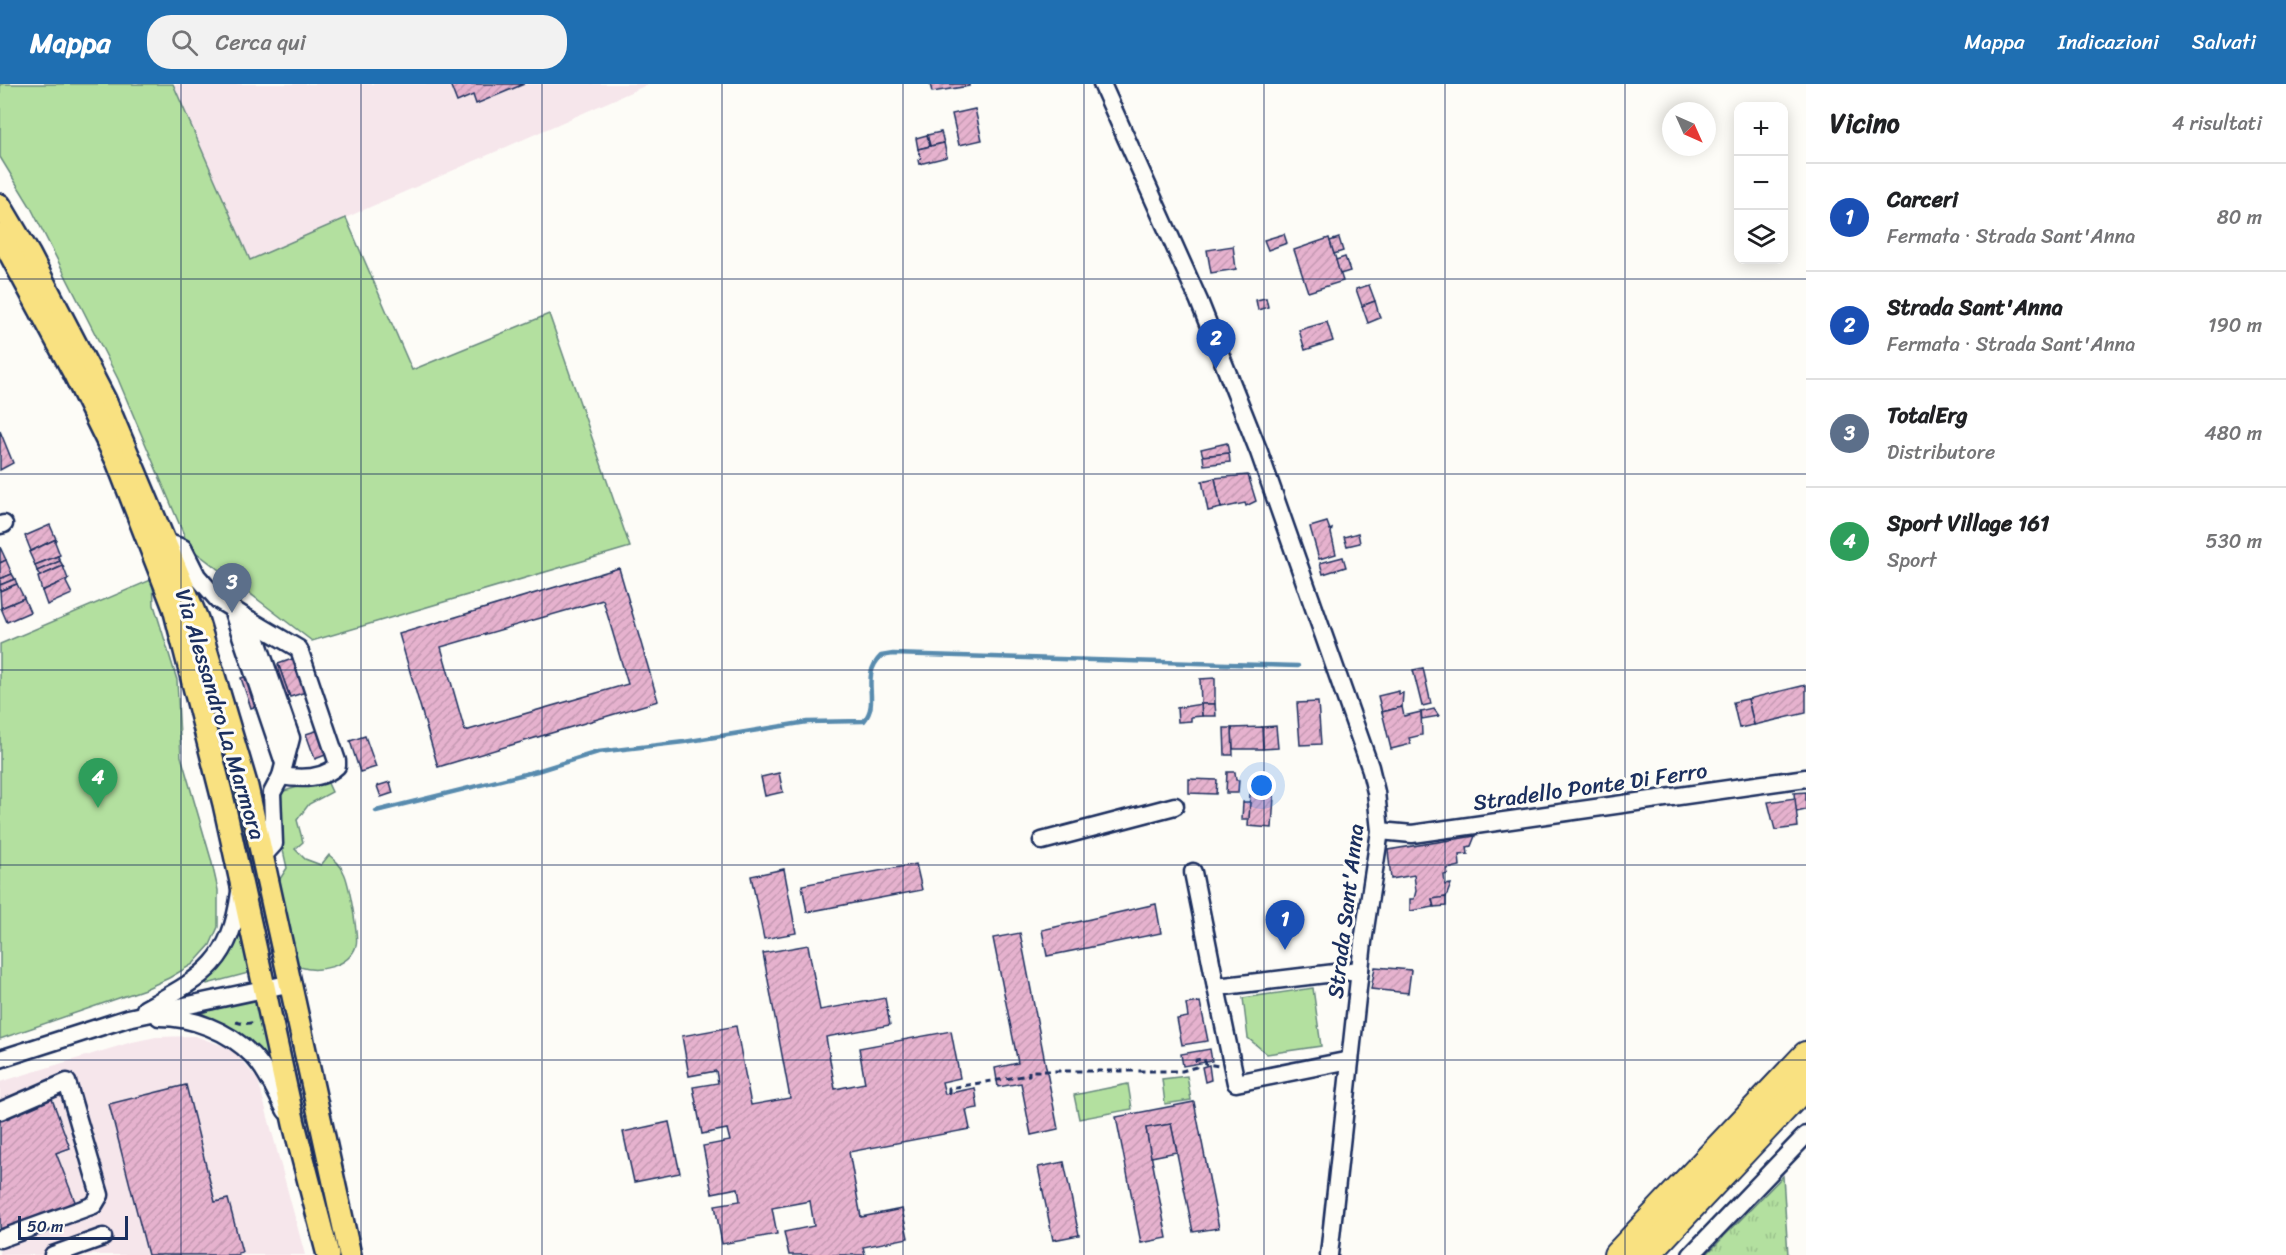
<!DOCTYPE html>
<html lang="it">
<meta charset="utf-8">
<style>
body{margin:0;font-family:Sriracha,sans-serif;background:#f2f2f2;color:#202124}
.controls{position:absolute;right:18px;top:18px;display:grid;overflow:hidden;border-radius:12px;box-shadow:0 3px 15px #0003}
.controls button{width:54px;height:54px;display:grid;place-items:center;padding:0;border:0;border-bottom:2px solid #e0e0e0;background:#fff;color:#202124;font:30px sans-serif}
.compass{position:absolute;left:1662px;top:18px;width:54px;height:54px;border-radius:50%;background:#fff;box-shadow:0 3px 15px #0003;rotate:135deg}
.scale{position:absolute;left:18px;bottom:15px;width:110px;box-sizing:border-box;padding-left:6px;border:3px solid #1b2f5e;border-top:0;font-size:16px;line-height:21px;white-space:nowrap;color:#1b2f5e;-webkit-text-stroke:4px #fdfcf7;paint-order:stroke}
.you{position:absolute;left:1262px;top:702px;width:21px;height:21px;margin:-15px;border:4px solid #fff;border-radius:50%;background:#1a73e8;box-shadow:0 0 0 9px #1a73e833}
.badge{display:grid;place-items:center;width:39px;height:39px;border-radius:50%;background:#1f6fb2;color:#fff;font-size:20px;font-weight:700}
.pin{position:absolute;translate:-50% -50px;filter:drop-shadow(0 2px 3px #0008)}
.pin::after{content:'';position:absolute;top:32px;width:21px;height:18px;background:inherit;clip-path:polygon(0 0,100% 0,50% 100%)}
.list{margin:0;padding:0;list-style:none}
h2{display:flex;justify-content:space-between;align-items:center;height:78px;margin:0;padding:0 24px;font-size:26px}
h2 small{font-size:20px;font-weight:400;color:#757577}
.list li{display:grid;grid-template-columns:39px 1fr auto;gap:18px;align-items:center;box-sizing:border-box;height:108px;padding:0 24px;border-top:2px solid #e0e0e0}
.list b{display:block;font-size:22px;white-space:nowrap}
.list p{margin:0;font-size:20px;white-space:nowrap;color:#757577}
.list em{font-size:20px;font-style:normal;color:#757577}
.icon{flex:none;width:33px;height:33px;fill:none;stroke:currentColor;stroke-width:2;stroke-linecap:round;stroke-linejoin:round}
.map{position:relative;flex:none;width:1806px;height:1171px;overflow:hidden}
header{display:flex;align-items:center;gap:36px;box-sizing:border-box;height:84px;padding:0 30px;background:#1f6fb2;color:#fff}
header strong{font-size:28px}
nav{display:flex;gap:33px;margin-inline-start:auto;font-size:21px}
.search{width:420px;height:54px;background:#f2f2f2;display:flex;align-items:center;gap:15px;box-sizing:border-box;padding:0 21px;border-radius:24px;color:#757577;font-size:22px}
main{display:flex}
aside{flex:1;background:#fff}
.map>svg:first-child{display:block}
</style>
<header>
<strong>Mappa</strong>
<div class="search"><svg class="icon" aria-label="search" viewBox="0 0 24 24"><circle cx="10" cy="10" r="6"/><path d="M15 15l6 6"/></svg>Cerca qui</div>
<nav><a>Mappa</a><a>Indicazioni</a><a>Salvati</a></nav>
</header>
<main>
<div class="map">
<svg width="1806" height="1171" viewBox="0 0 1806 1171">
<defs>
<pattern id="park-tufts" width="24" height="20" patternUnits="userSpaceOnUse" patternTransform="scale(1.5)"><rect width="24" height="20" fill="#b3e09f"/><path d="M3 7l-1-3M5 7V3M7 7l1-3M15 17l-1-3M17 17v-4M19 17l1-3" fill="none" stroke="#99c08b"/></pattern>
<pattern id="building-hatch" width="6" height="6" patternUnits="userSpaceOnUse" patternTransform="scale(1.5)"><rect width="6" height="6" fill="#e6b2ce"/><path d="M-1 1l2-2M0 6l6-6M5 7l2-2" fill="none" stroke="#c599b3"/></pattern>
</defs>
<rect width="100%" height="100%" fill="#fdfcf7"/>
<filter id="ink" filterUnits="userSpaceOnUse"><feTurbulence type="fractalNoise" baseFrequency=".0167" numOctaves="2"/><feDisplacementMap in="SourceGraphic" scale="12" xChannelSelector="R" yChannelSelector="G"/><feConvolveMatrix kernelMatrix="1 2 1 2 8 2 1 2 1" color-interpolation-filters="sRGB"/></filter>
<g filter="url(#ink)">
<g fill="#f6e6eb">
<path d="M173,0H649L250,176Z"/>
<path d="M195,952L232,965L258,996L305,1171H0V998L132,958L156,953Z"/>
</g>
<g fill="#b3e09f" stroke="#67887e" stroke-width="1.5">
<path d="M0,0H173L250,176L346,134L412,286L549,230L630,463L312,557L189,463L118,295L30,122L0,73Z"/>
<path d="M153,495L154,521L177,596L181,672L211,775L218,806V843L210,861L193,880L169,894L145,905L0,955V560Z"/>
<path d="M202,579L230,667L273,874L244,752L228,703L197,581Z"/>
<path d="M326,695L332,708L309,720L297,736L303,758L295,765L305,775L321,781L329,771C335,776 341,781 344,789C349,799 359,853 356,862C349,883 318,889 300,883L294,873L278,798L287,784L280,753L277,709Z"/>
<path d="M240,839L252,888L207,900L205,898L225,875Z"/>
<path d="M1313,904L1321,962L1267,970L1248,954L1243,914Z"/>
<path d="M256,914L271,983L223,941L201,929Z"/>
<path d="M284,939L310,1054L329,1111L341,1171H334L281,940Z"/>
<path d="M1187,992L1191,1016L1165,1020L1162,995Z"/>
<path d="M1128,1000L1132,1025L1079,1035L1074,1011Z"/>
</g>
<path fill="url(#park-tufts)" stroke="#67887e" stroke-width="1.5" d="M1783,1092L1788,1171H1706Z"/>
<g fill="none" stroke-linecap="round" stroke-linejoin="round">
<path stroke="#598bae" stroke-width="4.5" d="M376,727L537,687L598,668L684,658L807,638L864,637C881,617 859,593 881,572L893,570L1298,582"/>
</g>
<g fill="url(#building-hatch)" stroke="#1b2f5e" stroke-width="1.5" fill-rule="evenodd">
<path d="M450,0H524L476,20L473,11L457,18Z"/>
<path d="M930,0H969V2L932,8Z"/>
<path d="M975,25L982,56L959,61L952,30Z"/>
<path d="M941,48L944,59L930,62L927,51Z"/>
<path d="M927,51L930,62L918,65L916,54Z"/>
<path d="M944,59L947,73L919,80L918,76L921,75L918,65Z"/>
<path d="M1284,150L1287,159L1268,166L1264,156Z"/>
<path d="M1329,154L1343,197L1308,208L1294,166Z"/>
<path d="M1339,154L1343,167L1334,170L1330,157Z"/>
<path d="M1233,162L1236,185L1211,189L1207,166Z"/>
<path d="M1345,173L1350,187L1340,190L1336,176Z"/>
<path d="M1369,201L1375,217L1362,222L1356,205Z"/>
<path d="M1266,214L1268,223L1258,226L1256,216Z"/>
<path d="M1375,217L1380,234L1368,239L1362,222Z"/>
<path d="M1327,238L1333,257L1305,266L1299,246Z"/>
<path d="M0,347L13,379L0,386Z"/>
<path d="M1227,359L1229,369L1203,372L1201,365Z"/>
<path d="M1229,369L1230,378L1204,381L1203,372Z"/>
<path d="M1248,391L1256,417L1246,422L1245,419L1221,424L1215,394Z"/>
<path d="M1215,394L1221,424L1208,427L1202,397Z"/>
<path d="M1327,438L1330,446L1332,445L1331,449L1336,470L1319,475L1310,443Z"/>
<path d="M50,441L56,455L31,467L25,452Z"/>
<path d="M1358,449L1360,459L1347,462L1344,453Z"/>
<path d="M56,455L55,458L60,471L35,481L29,468Z"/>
<path d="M0,463L6,476L0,479Z"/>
<path d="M58,472L60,477L37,487L35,481Z"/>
<path d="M1343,473L1346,483L1323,490L1320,479Z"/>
<path d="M6,476L12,490L0,495V479Z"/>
<path d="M60,477L63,482L40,492L37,487Z"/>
<path d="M63,482L68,495L42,507L38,493Z"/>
<path d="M619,484L658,617L438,683L399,550ZM603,516L628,600L465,647L441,563Z"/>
<path d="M12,490L15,495L0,501V495Z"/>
<path d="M15,495L17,500L0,507V501Z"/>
<path d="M68,495L66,498L72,510L47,521L42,507Z"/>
<path d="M17,500L24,514L1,524L0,507Z"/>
<path d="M24,514L30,528L7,538L1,524Z"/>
<path d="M295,574L306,608L290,613L278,580Z"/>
<path d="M279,582L289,611L251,624L241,594Z"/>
<path d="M1423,584L1431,620L1422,622L1413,586Z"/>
<path d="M1215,594V620H1201L1200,595Z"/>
<path d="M1806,601V629L1754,641L1748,615Z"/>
<path d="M1399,607V610L1403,609L1402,623L1382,628L1378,612Z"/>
<path d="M1748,615L1754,641L1739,644L1733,618Z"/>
<path d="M1318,618L1321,660L1300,661L1297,619Z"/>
<path d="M1201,620H1215L1216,632H1202Z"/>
<path d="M1201,620L1202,632L1191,633V637L1178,638L1177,624Z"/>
<path d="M1402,623L1404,632L1421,628L1422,651L1409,654L1411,660L1391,665L1382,628Z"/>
<path d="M1434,625L1439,632L1422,635L1421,628Z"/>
<path d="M1276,642L1278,664L1263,665L1262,643Z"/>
<path d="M1262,643L1263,665H1233L1232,644Z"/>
<path d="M1224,644H1232L1233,671H1225Z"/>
<path d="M319,646L328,670L315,675L306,650Z"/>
<path d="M365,652L376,683L360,688L350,657Z"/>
<path d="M1227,688H1235L1236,696H1239L1238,709H1226Z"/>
<path d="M779,689L783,708L765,712L761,693Z"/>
<path d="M1189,695L1217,696L1216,710L1189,709Z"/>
<path d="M390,698L393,709L381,713L377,702Z"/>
<path d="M1806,708V726L1796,728L1794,709Z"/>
<path d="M1250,710L1274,712L1272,744L1248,742Z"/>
<path d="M1795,714L1798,743L1775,746L1768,718Z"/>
<path d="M1243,718H1250L1249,735H1242Z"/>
<path d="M1475,752L1471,762L1467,763L1468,770L1459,771L1460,782L1447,785L1448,790L1444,791L1445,801L1451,800L1446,813L1432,815L1434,823L1410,827V815H1414L1416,807L1414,791L1391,795L1388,766Z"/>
<path d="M916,780L922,806L807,828L802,801Z"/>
<path d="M784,785L796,849L764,855L751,792Z"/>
<path d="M1446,813V822L1434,823L1432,815Z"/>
<path d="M1156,820L1161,849L1047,872L1042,846Z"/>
<path d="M1020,849L1058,1045L1031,1051L1021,999L998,1003L995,984L1018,979L993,854Z"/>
<path d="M808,861L820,926L885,914L890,941L826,953L835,1005L865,999L859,964L951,947L960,994L942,998L945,1010L975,1004L978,1024L966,1026L970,1045L849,1068L861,1133L902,1125L908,1154L863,1163L865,1171H789L784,1148L814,1142L810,1117L772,1124L777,1150L722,1160L715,1121L740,1117L738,1104L712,1109L703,1062L730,1057L727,1045L702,1050L693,1003L718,999L716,987L689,992L682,952L736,942L751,1021L790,1014L763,869Z"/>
<path d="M1375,883L1411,886L1408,909L1371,905Z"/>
<path d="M1200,918L1208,957L1182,961L1177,935L1188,933L1186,920Z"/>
<path d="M1210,965L1212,977L1183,982L1181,970Z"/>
<path d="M1209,981L1211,996L1205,998L1202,983Z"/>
<path d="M186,1001L215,1118L228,1115L242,1168L238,1169L239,1171H148L109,1020Z"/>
<path d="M52,1015L70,1064L56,1069L76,1120L0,1148V1033Z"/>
<path d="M1194,1018L1219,1144L1193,1148L1171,1040L1146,1044L1167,1154L1141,1159L1116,1033Z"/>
<path d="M669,1038L680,1089L634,1098L623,1048Z"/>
<path d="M1171,1040L1177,1068L1151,1073L1146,1044Z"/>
<path d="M1064,1078L1079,1151L1053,1156L1038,1083Z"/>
</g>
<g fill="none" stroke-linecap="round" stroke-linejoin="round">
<defs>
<g id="minor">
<path d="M1102,0L1199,217L1259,368L1370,683L1376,708L1380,747L1363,858L1329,1171"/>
<path d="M0,441L4,440"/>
<path d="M166,458L183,464L197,492L218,516L250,536L291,654L281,692L272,709L274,760L264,771"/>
<path d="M232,525L284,679"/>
<path d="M250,536L299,565L337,677V682C322,696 299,695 281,692"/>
<path d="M1380,747L1412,750L1806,694"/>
<path d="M1042,757L1175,722"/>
<path d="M1193,788L1216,903"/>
<path d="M145,925C204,892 230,880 240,808"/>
<path d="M159,933C192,933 229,947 252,971C267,986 276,1009 286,1027"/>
<path d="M0,975L128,934L292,899"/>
<path d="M1350,976L1236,999L1216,903L1360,886"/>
<path d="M0,1027L67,998L100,1111L94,1121L0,1155"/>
<path d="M53,1171L103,1153"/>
<path d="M1691,1171L1806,1051"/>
</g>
<g id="major">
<path d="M0,121L29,170L105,316L197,535L247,703L350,1171"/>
<path d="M0,151L73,287L117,377L174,524L224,720L294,1040L328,1171"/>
</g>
<g id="highway">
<path d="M1617,1171L1806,971"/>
<path d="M1646,1171L1806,1001"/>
</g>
</defs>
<use href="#minor" stroke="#1b2f5e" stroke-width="21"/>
<use href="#major" stroke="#1b2f5e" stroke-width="26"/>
<use href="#highway" stroke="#1b2f5e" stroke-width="30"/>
<g stroke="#1b2f5e" stroke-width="3" stroke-dasharray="6 4.5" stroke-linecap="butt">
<path d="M236,938L244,940L256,938"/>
<path d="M949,1009V1004L1029,991V987H1182L1196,983V976L1204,975L1206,980L1219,982"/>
</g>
<use href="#minor" stroke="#fdfcf7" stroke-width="16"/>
<use href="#major" stroke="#f9e181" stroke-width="21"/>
<use href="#highway" stroke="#f9e181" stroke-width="26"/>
</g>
</g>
<path fill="none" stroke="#1b2f5e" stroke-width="1.5" stroke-opacity="0.55" d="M181,0V1171M361,0V1171M542,0V1171M722,0V1171M903,0V1171M1084,0V1171M1264,0V1171M1445,0V1171M1625,0V1171M0,195H1806M0,390H1806M0,586H1806M0,781H1806M0,976H1806"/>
<g text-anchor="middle" stroke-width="6" stroke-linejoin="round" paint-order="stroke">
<g font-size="22" fill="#1b2f5e" stroke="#fdfcf7">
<text transform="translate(221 630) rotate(73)" y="8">Via Alessandro La Marmora</text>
<text transform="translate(1590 702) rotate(-8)" y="8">Stradello Ponte Di Ferro</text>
<text transform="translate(1345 827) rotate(-83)" y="8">Strada Sant'Anna</text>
</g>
</g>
</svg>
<div class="controls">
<button>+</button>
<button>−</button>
<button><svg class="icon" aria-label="layers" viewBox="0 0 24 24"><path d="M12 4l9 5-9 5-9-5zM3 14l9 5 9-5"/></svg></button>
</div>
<svg class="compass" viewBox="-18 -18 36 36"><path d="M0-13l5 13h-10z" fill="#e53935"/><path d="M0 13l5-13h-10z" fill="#757577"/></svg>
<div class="scale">50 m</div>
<div class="you"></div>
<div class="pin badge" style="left:1285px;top:866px;background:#1a4fb4">1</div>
<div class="pin badge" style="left:1216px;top:285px;background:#1a4fb4">2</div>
<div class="pin badge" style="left:232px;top:529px;background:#5c6f8a">3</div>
<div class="pin badge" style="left:98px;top:724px;background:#2e9e5b">4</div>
</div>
<aside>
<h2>Vicino<small>4 risultati</small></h2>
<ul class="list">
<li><span class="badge" style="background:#1a4fb4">1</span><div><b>Carceri</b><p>Fermata · Strada Sant'Anna</p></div><em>80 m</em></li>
<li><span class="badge" style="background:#1a4fb4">2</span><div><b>Strada Sant'Anna</b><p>Fermata · Strada Sant'Anna</p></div><em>190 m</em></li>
<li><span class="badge" style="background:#5c6f8a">3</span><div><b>TotalErg</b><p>Distributore</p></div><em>480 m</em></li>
<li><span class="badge" style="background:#2e9e5b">4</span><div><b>Sport Village 161</b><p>Sport</p></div><em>530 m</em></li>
</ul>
</aside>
</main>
